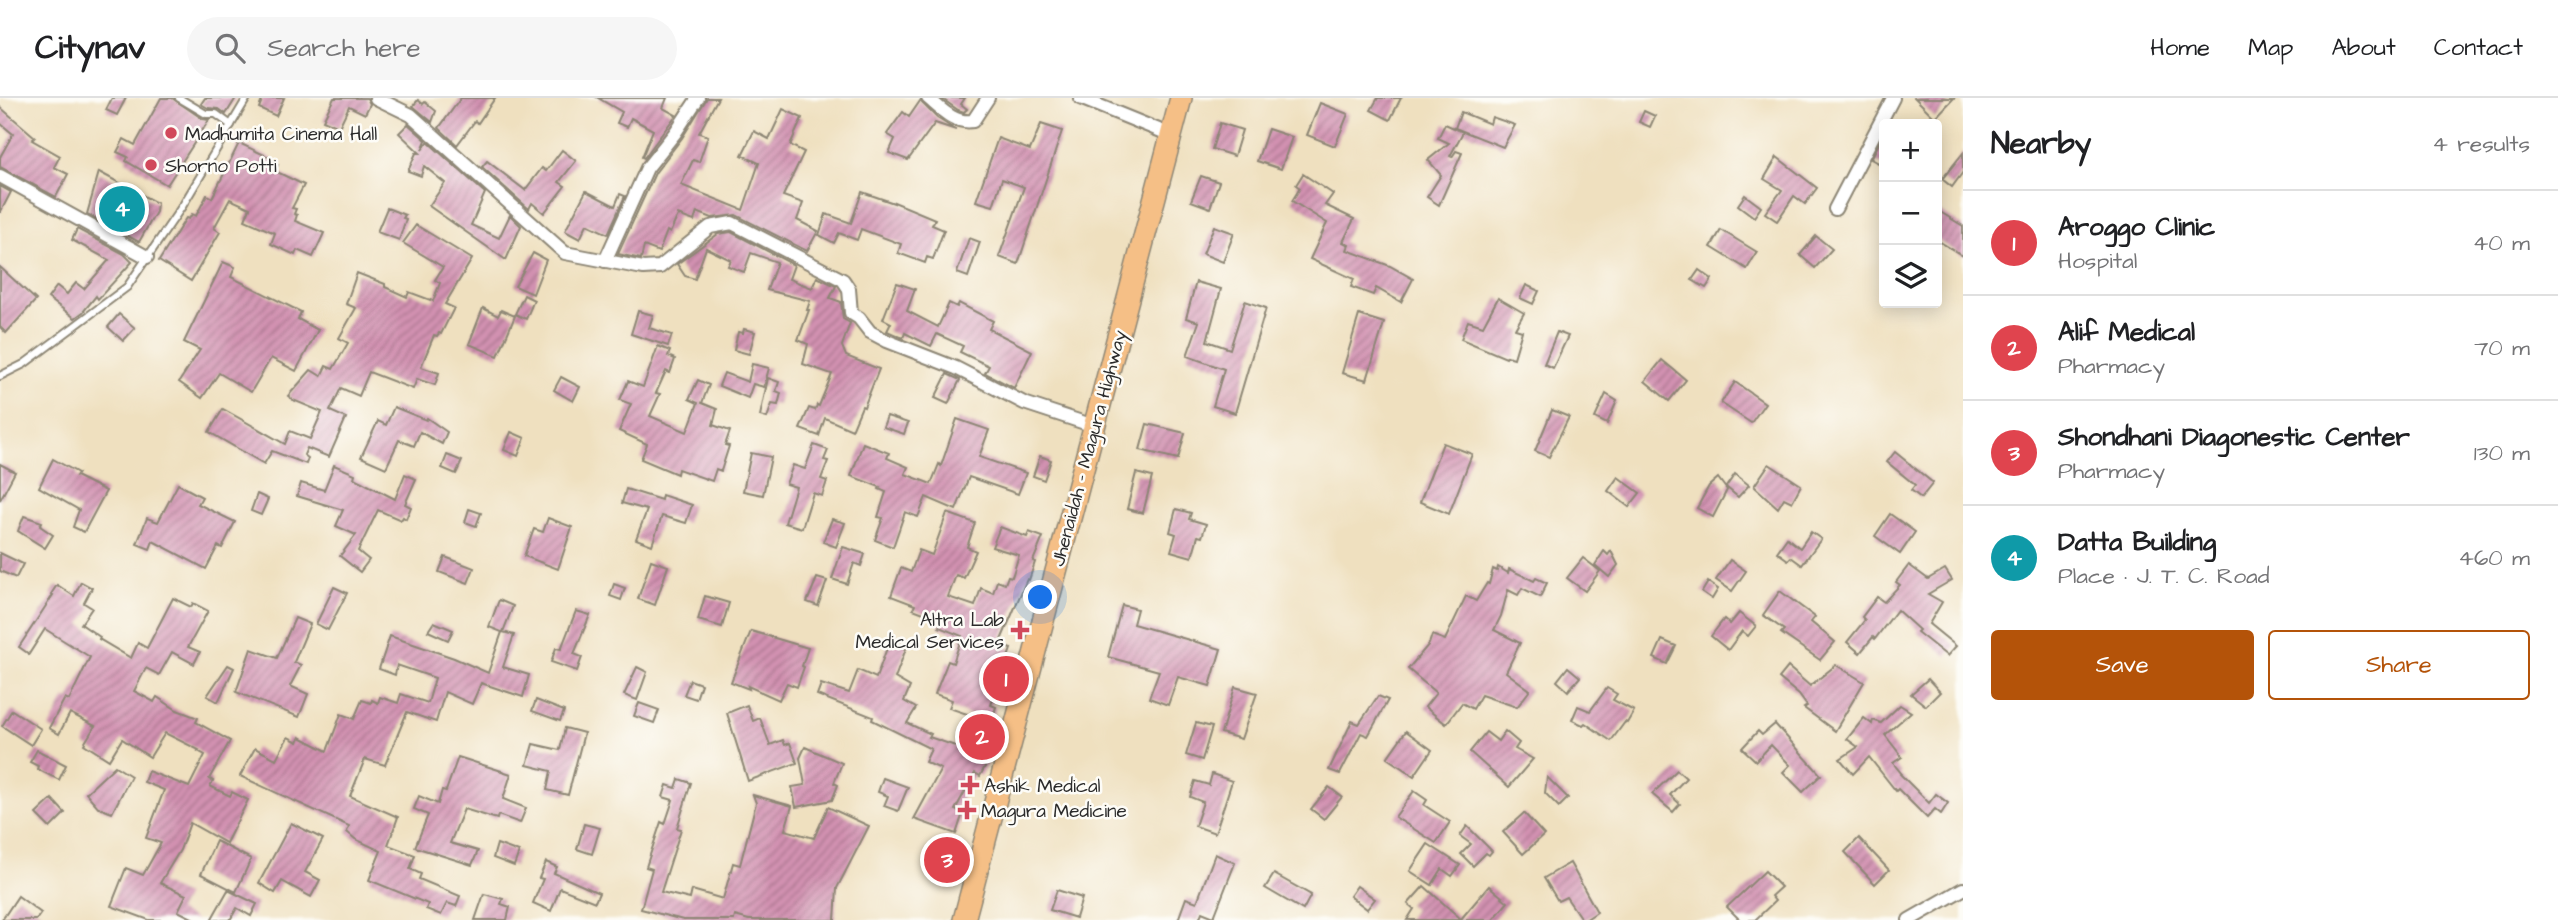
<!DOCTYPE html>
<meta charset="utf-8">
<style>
body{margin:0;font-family:"Architects Daughter",sans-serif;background:#f6f6f6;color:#202124}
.controls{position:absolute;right:21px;top:21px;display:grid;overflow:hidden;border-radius:7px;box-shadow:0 4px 18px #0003}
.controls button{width:63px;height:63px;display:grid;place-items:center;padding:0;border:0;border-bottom:2px solid #e0e0e0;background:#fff;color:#202124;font:35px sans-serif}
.you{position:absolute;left:1041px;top:500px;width:24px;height:24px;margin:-18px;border:5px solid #fff;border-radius:50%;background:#1a73e8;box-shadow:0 0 0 10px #1a73e833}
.badge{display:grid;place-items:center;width:46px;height:46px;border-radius:50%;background:#b45309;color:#fff;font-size:23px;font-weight:700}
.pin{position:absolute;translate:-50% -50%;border:4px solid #fff;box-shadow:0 2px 7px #0006}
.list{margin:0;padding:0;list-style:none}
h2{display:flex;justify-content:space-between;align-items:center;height:91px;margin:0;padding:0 28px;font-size:30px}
h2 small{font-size:23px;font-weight:400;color:#757577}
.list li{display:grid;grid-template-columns:46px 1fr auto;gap:21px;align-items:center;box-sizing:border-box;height:105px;padding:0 28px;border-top:2px solid #e0e0e0}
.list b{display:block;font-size:26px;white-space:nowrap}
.list p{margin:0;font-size:23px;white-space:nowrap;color:#757577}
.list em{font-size:23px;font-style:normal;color:#757577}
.actions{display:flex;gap:14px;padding:21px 28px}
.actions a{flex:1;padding:16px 0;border:2px solid #b45309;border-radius:7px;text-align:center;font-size:24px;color:#b45309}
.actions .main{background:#b45309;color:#fff}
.icon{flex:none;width:38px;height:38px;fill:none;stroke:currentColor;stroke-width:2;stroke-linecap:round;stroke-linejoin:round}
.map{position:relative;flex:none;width:1963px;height:822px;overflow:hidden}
header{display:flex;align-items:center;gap:42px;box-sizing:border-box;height:98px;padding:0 35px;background:#fff;border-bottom:2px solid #e0e0e0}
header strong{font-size:33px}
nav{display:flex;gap:38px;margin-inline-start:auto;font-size:24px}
.search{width:490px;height:63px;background:#f6f6f6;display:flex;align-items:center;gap:18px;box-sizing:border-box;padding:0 24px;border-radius:38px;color:#757577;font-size:26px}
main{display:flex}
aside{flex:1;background:#fff}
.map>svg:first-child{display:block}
</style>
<header>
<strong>Citynav</strong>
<div class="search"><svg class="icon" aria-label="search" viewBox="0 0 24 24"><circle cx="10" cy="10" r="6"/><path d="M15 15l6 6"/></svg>Search here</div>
<nav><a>Home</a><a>Map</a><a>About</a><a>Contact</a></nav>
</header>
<main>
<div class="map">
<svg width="1963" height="822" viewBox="0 0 1963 822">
<defs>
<pattern id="building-hatch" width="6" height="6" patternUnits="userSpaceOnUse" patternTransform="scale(1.75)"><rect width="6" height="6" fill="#d291b1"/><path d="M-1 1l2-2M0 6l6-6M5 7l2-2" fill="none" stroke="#ab7790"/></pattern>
</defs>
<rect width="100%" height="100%" fill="#fdfcf7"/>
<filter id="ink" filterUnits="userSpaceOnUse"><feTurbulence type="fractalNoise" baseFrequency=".0143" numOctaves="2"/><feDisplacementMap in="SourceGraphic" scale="14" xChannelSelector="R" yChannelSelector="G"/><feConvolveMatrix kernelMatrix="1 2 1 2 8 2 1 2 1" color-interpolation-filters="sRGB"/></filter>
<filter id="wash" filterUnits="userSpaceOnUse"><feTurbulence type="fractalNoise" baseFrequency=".00686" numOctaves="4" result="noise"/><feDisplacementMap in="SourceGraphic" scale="28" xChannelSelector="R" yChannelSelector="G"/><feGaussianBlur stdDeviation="1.57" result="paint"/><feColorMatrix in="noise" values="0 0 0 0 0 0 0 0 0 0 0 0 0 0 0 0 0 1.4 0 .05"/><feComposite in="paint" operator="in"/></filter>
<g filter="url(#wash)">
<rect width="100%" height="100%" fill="#efe0bf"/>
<g id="blocks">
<g fill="url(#building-hatch)">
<path d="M112,0H126L117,17L106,12Z"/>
<path d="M161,0H172L203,21L209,22L167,87L126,63L128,59L117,54L124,41L135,47Z"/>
<path d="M205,0H236L226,16L219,11L208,10L201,6Z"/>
<path d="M263,0H284L276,18L259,10Z"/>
<path d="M334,0H367L370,6L365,16L349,8L339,29L323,22Z"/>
<path d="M461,0H495L478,25L475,23L457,47L439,30Z"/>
<path d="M598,0H667L663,10L676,17L644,60L642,59L653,32L631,20L627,29L617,25L622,14Z"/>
<path d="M707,0H718L699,35L708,38L699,64L693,62L681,87L743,112L759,65L742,57L754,33L769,41L783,11L802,20L790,47L804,54L783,98L803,105L797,122L818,133L807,153L736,117L712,120L697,114L694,123L678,117L670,135L667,133L659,154L644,148L641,161L618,156L655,75L682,40Z"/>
<path d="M941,0H965L961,6L967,11L964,14L958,12Z"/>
<path d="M1378,0H1401L1390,22L1371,12Z"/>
<path d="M1915,0H1954L1935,20Z"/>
<path d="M418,2L423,6L425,4L436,13L432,24L413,8Z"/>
<path d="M920,3L937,20L956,32L935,25L908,62L889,55L895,41L887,36L903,14L909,19Z"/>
<path d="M1320,5L1348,16L1335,48L1307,37Z"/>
<path d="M0,9L35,39L32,42L60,58L54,69L68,76L56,99L0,69V59L13,36L0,25Z"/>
<path d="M1644,13L1655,18L1650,29L1639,24Z"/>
<path d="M1461,14L1490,26L1492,19L1515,27L1503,49L1455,30Z"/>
<path d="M1220,25L1242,32L1234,58L1212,51Z"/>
<path d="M408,26L426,42L422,52L428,44L485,95L471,127L499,140L510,117L521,128L506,162L429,108L445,85L424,68L421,78L408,73L416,55H420L399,35Z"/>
<path d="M1041,26L1062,33L1018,166L999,159L1024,89L1002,81L993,108L976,103L998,40L1030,52Z"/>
<path d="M1445,26L1463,34L1450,58L1452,59L1456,53L1462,55L1439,107L1427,99L1441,77L1428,62L1449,45L1438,40Z"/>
<path d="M1268,31L1292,39L1281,71L1257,63Z"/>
<path d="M1880,43L1884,45V68L1871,61Z"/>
<path d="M239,45L273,61L271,64L278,67L275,73L304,87L292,110L296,111L294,116L297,117L295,123L324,135L313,159L297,152L295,157L271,146L275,135L245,122L250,110L230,101L214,130L220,134L191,183L159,163L186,120L189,121L192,116L196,118L207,97L212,100Z"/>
<path d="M562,52L576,63L559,84L565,88L544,115L532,105L529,111L482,69L487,63L525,92L542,70L546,73Z"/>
<path d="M1963,55V74L1952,89L1942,81Z"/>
<path d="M1777,59L1817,90L1805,106L1794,98L1777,123L1765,115L1782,92L1764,81Z"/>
<path d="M99,74L157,105L156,114L139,144L87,116Z"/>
<path d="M1303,76L1333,96L1325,107L1354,121L1343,144L1349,147L1347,152L1390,168L1413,181L1401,204L1376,190L1373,197L1351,189L1354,181L1310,161L1327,125L1292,103L1300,90L1296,87Z"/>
<path d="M1201,78L1219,84L1210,110L1191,103Z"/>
<path d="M0,88L11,94L0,115Z"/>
<path d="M586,93L615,108L620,96L625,98L608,136L587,126L580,141L565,133Z"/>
<path d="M862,94L894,105V104L935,121L932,127L944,132L933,161L927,159L925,165L898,155L901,146L861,131L857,142L839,135L834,145L819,137L826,116L851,125Z"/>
<path d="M1745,97L1761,109L1754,119L1738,107Z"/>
<path d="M387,110L405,117L403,120L406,121L399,142L377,134Z"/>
<path d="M1937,112L1963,128V158L1937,142Z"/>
<path d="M416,127L472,161L445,206L454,210L441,236L439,235L437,238L434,237L421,269L439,275L435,287L417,281L413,291L369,274L359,298L341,290L330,313L346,320L329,359L307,350L304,357L308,360L306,366L272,353L264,366L209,334L223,311L285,346L290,333L310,341L322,314L293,302L288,298L311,272L321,278L326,268L333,271L348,245L339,240L356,210L346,206L357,175L385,186V189L407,199L409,194L433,203L440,185L435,182L443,169L403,145Z"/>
<path d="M1214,128L1234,135L1223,164L1203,156Z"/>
<path d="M77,131L124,156L132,164L98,201L96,198L83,214L75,220L48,200L57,188L67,196L76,185L84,191L109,162L72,142Z"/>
<path d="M1721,132L1757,154L1747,171L1711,149Z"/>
<path d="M731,134L794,167L789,181L812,190L817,179L836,188L830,200L841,204L843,221L850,225L842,248L846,258L879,271L864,309L862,308L852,332L825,320L819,338L800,331L809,310L815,312L817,307L819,308L832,276L803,266L808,246L798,242L809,212H807L810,203L767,192L777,164L751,155L744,174L728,168L731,162L706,150L695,181L685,178L677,166L718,136Z"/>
<path d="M1816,138L1832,151L1815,170L1800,157Z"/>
<path d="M969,140L980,144L968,179L957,175Z"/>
<path d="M533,155L546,162L533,196L515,188Z"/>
<path d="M223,164L235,169L231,179L301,214L298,221L318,232L296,273L271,260L251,294L219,275L202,300L179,284L200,252L184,244Z"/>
<path d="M0,169L36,202L6,235L0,229Z"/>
<path d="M1699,172L1712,181L1706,190L1692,182Z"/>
<path d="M1196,184L1221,191L1207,243L1230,251L1245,203L1266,210L1235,315L1213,308L1224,271L1187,258L1199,224L1186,220Z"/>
<path d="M897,185L915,191L907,213L938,229L949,205L957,209L959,205L993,223L989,231L1032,253L1014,290L985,275L989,268L960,254L963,248L937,236L931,248L905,235L903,240L887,233L891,225L883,221Z"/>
<path d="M1526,187L1539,193L1533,206L1520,200Z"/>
<path d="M524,197L534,202L526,221L515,216Z"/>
<path d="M1498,200L1524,215L1515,231L1522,233L1514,260L1507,258L1506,260L1461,241L1468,223L1483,228Z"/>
<path d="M483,210L498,218L501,212L515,218L498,258L469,246Z"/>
<path d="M638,213L653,217L649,230L672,237L668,248L631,236Z"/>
<path d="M119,216L135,230L123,243L108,229Z"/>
<path d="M1359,217L1384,225L1367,282L1342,275Z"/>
<path d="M744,231L755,234L749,256L734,252L738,234L743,235Z"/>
<path d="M1557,234L1568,238L1553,270L1544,266Z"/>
<path d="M658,248L670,253L668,258L675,261L670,275L666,273L656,295L660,296L650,318L687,334L698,305L689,301L698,282L709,287L702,305L717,311L713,327L730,333L725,347L729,348L721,373L716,371L712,383L678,371L677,376L641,361L647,346L619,333L631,306L620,302L628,283L643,289Z"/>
<path d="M1662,262L1686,282L1669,303L1645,283Z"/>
<path d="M752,266L769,270L764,289L753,286L748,300L719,288L724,275L748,284Z"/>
<path d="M947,276L960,282L948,306L935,300Z"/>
<path d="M561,279L580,289L573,303L554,292Z"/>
<path d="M768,280L779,284L776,293L781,295L778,307L772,306L767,320L760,318Z"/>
<path d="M1735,284L1765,305L1751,325L1721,305Z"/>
<path d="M1606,296L1617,303L1607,326L1595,320Z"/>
<path d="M394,309L426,322L427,320L447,334L442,346L420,334L414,348L399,342L386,370L361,359L378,323L386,327Z"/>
<path d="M1552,312L1569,319L1549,359L1535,353Z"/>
<path d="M887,318L908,325L904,336L883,329Z"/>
<path d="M957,321L989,332L979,359L1026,375L1018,396L969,379L956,412L926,399L918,419L905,414L893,449L875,442L883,420L878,419L886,394L879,391L880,389L851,378L863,345L889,355L887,360L908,369L905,376L931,386L939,366L941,368Z"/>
<path d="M1147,326L1185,335L1178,361L1140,352Z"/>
<path d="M511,334L525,340L518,358L504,352Z"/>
<path d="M1443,345L1472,356L1449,416L1420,404Z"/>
<path d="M814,347L828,352L824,362L828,363L821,381L827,383L822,398L813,395L802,430L785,425L796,389L786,386L793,367L805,371Z"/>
<path d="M1895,354L1933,385L1921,400L1911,392L1915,387L1887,364Z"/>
<path d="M751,355L771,359L763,397L743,393Z"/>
<path d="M447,357L462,363L456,376L442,370Z"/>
<path d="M1040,358L1051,362L1044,382L1033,378Z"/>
<path d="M53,361L78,375L76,378L106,393L84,434L73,429L79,412L39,389Z"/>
<path d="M0,366L15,374L0,402Z"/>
<path d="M1769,366L1801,387L1792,404L1784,400L1778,410L1754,388Z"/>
<path d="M334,367L355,376L354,380L395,401L405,376L416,381L405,406L411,409L406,421L403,419L401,422L378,412L358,453L369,462L360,474L340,458L356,437L336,428L343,412L297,398L301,385L324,392Z"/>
<path d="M1136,375L1152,379L1143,415L1127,411Z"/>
<path d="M1735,376L1749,387L1738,399L1726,389Z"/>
<path d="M1618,379L1640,395L1629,409L1608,393Z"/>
<path d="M1718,380L1727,392L1713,419L1697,410L1709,388Z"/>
<path d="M178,386L202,399L198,406L235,424L222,450L218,448L206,471L153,443L150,451L137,446L147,420L158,424Z"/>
<path d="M626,391L661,402L662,397L692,407L686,425L662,418L652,447L636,441L647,412L622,405Z"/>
<path d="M257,396L268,401L261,417L251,413Z"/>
<path d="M469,411L481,415L476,428L465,424Z"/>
<path d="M1176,411L1191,415L1189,421L1206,426L1202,439L1198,438L1192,459L1171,453L1176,436L1170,434Z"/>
<path d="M947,415L975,425L967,449L976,453L964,480L956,477L948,499L975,508L981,490L993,495L997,483L1005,486L1008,478L1012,479L1019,457L992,449L1000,429L1027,439L1029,434L1043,439L1033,463L1035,464L1029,482L1027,481L999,547L1011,551L991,607L996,609L991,624L949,610L952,602L935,596L948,563L953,565L962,538L939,529L942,522L913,511L915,507L891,498L901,470L911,474L919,452L932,457Z"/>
<path d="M1890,416L1915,434L1900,456L1875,438Z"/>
<path d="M24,418L42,424L40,428L53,437L45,450L18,433Z"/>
<path d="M548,420L572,429L558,471L524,458L534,431L543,434Z"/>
<path d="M832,421L845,425L836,449L823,444Z"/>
<path d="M1811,434L1821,441L1802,467L1791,459L1788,462L1777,454L1787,440L1800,450Z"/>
<path d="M843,449L865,456L861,468L854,465L847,486L832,481Z"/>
<path d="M1604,453L1608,457L1611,453L1618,467L1609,479L1595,467Z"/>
<path d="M0,455L23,466L16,480L0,473Z"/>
<path d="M445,459L474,470L468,485L439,474Z"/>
<path d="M1583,460L1600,473L1585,493L1567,480Z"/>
<path d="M651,462L668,468L655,507L638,501Z"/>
<path d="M1730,462L1746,473L1732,493L1716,482Z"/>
<path d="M1909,467L1928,481L1945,471L1952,482L1928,496L1942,504L1929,526L1956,548L1947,558L1917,534L1919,532L1897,512L1875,541L1873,539L1860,555L1847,544L1865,522L1862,519L1877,499L1884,504L1900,487L1896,484Z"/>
<path d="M1498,469L1508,475L1509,471L1534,483L1536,480L1547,485L1540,499L1522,490L1518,497L1508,492L1501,518L1494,532L1520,545L1506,574L1530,592L1517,609L1481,597L1473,611L1462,605L1446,626L1425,609L1436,595L1408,571L1429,546L1432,537L1445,542L1466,498L1476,503L1487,485L1489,486L1493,471L1497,473Z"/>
<path d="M817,480L827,483L818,508L807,504Z"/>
<path d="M81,484L92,490L84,505L92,510L81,526L100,539L99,541L131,560L138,545L147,550L173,500L191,509L193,505L208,513L188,549L200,554L194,566L172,554L159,577L146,570L134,593L154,604L157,599L177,612L198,620L196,624L230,643L209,681L213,683L210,688L230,698L232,694L248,702L226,745L190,725L180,752L160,785L186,797L178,813L196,822H149L111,808L126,770L143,777L161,745L146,740L164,692L144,684L148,673L189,689L205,657L198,653L199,652L165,635L150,659L122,641L109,662L84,646L95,628L70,615L59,636L49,630L65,600L69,602L90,559L45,531L29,556L19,549L53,497L51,496L57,487L74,498Z"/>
<path d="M1708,484L1718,491L1712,501L1702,494Z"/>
<path d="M614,486L625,490L621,502L610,498Z"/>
<path d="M334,489L347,495L328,532L316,526Z"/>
<path d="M1780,493L1815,519L1811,524L1835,544L1820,562L1781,535L1784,532L1763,517Z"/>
<path d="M705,498L729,505L722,529L698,522Z"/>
<path d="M499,502L513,508L503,534L514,537L503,569L529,577L523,599L481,585L472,606L445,594L436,624L407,614L385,667L365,661L350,698L398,719L388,747L415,757L410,771L421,776L419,781L460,798L456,808L447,805L441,817L426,811L428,806L369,782L381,753L355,741L347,734L349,728L240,678L255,650L276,661L288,639L298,644L300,639L327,653L341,616L354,621L362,602L371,605L372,602L378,605L380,599L398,605L401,596L428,605L435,580L397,567L395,577L379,571L390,538L454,560L488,575L502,534L489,529Z"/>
<path d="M1122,507L1137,511L1133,526L1221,551L1210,588L1178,579L1168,607L1149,600L1159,573L1108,559Z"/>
<path d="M576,513L590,517L574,556L582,559L577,573L551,564L556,550L561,551Z"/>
<path d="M1739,515L1756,528L1748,538L1742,533L1728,552L1711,538L1724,521L1730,526Z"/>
<path d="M295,520L310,526L294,564L301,567L290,588L308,596L299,619L236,594L251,551L277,560Z"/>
<path d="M434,524L453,532L448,542L428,533Z"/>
<path d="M751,533L808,550L802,568L804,569L797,589L787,585L779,602L748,588L749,591L731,584Z"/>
<path d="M891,539L908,545L895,580L910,589L904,603L916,610L907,625L931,636L929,639L964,651L970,641L993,654L980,678L975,675L955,712L963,715L956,736L914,721L941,671L925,664L931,651L872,622L873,619L817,597L821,586L849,595L858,572L876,580Z"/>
<path d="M1662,542L1676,548L1667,566L1654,560Z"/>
<path d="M228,567L234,570L218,604L207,598Z"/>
<path d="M1836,567L1864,584L1835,633L1804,610L1807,608L1799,597L1779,580L1788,569L1810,588Z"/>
<path d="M637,569L647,574L637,602L624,597Z"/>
<path d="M1568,569L1580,579L1568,593L1557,583Z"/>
<path d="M1928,581L1940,594L1926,608L1911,596Z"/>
<path d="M690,582L701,586L696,601L684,597Z"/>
<path d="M1235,589L1257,595L1241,641L1221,635Z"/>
<path d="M1607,590L1617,596L1613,602L1634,613L1627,625L1625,624L1611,643L1585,625L1583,627L1572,622L1578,608L1590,613Z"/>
<path d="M1378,598L1388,602L1368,638L1361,635L1340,676L1329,672L1352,623L1359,626Z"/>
<path d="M536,602L564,613L560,623L532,613Z"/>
<path d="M639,605L659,612L654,625L634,618Z"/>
<path d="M747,607L753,623L760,620L770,647L783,642L785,647L790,645L797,665L748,683L727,615Z"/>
<path d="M1900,607L1911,614L1885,637L1902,659L1893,665L1901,675L1900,676L1929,705L1936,696L1948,705L1941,716L1935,711L1927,720L1898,691L1896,693L1869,659L1853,676L1840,661L1858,649L1847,641L1864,620L1872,626L1873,622L1881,625Z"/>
<path d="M12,612L41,631L31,647L2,628Z"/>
<path d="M1196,625L1212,629L1202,662L1186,657Z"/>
<path d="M1775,626L1821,677L1803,694L1783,674L1790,667L1771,647L1756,663L1742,650L1758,633L1762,637Z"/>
<path d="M565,630L584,635L568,697L547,692L551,673L527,667L533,646L560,652Z"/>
<path d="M1406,633L1432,652L1414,678L1387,660Z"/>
<path d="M1505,633L1519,645L1515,651L1533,661L1509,689L1470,654L1486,634L1498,643Z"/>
<path d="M805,649L842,665L834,685L838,687L832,702L796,709L792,689L805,687L800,660Z"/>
<path d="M37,652L66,667L59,682L37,671L38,668L30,664Z"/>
<path d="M458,659L511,676L503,701L526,710L520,725L498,717L497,721L464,711L450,745L478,753L472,767L415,749L428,717L414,711L419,698L438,706L442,692L446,693Z"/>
<path d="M115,668L131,678L112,715L99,710L86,695Z"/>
<path d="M1677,672L1686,680L1670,697L1680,706L1673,714L1652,696Z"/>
<path d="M1212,676L1232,683L1215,735L1195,728L1203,704L1190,699L1195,683L1209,687Z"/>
<path d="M1547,679L1568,700L1559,709L1545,695Z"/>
<path d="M883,680L908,689L898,713L884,708L888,698L878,694Z"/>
<path d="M679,681L691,685L677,730L681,731L661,794L690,801L692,792L723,801L733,765L740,767L756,705L753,697L792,708L785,732L814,740L828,709L869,728L837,790L835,822H749L735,818L734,822H683L641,811L652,771L646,769L661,724L665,726L673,702L663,699L667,687L676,690Z"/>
<path d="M1329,689L1342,699L1324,721L1311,711Z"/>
<path d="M1414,693L1427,702L1424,707L1450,724L1436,745L1395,719Z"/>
<path d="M52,701L65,715L50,730L36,716Z"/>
<path d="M1524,715L1544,737L1523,756L1503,734Z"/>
<path d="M291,725L323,741L305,774L320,782L311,799L282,783L275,795L259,785Z"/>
<path d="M584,726L600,730L592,756L577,751Z"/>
<path d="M1467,728L1492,753L1489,757L1486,755L1473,768L1461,756L1471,746L1460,738Z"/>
<path d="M1859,740L1889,772L1875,786L1845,754Z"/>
<path d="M216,743L251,761L236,794L201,776Z"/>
<path d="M497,746L519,754L514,768L493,760Z"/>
<path d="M1428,746L1460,767L1452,778L1442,771L1432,787L1410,773Z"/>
<path d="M1215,756L1235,765L1214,819L1202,814L1199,822H1178L1186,800L1197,804Z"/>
<path d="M546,764L557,769L554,775L599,795L595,804L560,790L551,813L533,805L543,781L539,780Z"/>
<path d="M1570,765L1597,814L1585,822H1582L1566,799L1558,803L1544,780Z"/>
<path d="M1765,773L1781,789L1771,798L1775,803L1755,822H1740L1727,809Z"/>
<path d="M1274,776L1311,797L1303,812L1265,790Z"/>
<path d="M1357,788L1375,801L1367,811L1350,798Z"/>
<path d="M1424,788L1461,821L1489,788L1508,804L1493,822H1407L1414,811L1408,806Z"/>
<path d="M228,792L257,806L251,818L237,810L230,822H211Z"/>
<path d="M1057,792L1082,800L1076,820L1050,812Z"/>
<path d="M484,796L503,801L501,806L510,809L507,822H475Z"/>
<path d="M18,798L41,815L36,822H2Z"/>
</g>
</g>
</g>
<g filter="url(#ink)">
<use href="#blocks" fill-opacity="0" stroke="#8d8675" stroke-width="2"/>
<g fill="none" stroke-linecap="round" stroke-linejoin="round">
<defs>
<g id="service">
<path d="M179,0L206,16H216L231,27"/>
<path d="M0,278L24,266L127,189L183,107L247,0"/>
</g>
<g id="minor">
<path d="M376,0L411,17L565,155L643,170L660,169L710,129L732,125L843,182L849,191L851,215L859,220L870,234L887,243L956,270L1024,305L1094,328"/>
<path d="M928,0C941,11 954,26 973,23L988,0"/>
<path d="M1080,0L1171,37"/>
<path d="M0,78L147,159"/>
<path d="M1835,111L1893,0"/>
<path d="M605,163L647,70L675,35L698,0"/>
<path d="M1909,822L1963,791"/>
</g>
<path id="trunk" d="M964,822L1181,0"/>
</defs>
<use href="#service" stroke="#8d8675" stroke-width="10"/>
<use href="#minor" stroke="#8d8675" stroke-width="16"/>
<use href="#trunk" stroke="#8d8675" stroke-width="24"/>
<use href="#service" stroke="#fff" stroke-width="6"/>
<use href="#minor" stroke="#fff" stroke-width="12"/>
<use href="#trunk" stroke="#f5bf86" stroke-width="21"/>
</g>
</g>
<g fill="#d1495b" stroke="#fdfcf7" stroke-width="2.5">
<circle cx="171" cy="35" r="7"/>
<circle cx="151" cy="67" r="7"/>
<path d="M1016.5 521.5h7v7h7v7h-7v7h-7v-7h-7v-7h7z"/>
<path d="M966.5 676.5h7v7h7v7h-7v7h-7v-7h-7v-7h7z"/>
<path d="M963.5 701.5h7v7h7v7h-7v7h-7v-7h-7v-7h7z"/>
</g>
<g text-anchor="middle" stroke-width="5" stroke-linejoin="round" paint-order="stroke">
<g font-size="19" fill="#2b2b2b" stroke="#fdfcf7" text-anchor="start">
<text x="185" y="42">Madhumita Cinema Hall</text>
<text x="165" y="74">Shorno Potti</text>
<text x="1004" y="528" text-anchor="end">Altra Lab<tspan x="1004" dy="22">Medical Services</tspan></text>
<text x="984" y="694">Ashik Medical</text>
<text x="981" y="719">Magura Medicine</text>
</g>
<g font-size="19" fill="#2b2b2b" stroke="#fdfcf7">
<text transform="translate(1088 350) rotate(-75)" y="7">Jhenaidah - Magura Highway</text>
</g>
</g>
</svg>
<div class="controls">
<button>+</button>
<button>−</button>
<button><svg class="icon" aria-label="layers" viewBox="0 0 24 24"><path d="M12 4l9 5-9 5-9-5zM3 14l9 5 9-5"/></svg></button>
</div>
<div class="you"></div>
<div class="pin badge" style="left:1006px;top:581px;background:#e0444e">1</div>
<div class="pin badge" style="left:982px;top:639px;background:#e0444e">2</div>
<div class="pin badge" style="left:947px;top:762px;background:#e0444e">3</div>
<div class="pin badge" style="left:122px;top:111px;background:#0f9aa8">4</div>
</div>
<aside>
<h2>Nearby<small>4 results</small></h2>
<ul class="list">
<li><span class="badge" style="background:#e0444e">1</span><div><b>Aroggo Clinic</b><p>Hospital</p></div><em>40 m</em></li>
<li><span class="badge" style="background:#e0444e">2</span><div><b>Alif Medical</b><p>Pharmacy</p></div><em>70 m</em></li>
<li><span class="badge" style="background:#e0444e">3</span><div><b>Shondhani Diagonestic Center</b><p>Pharmacy</p></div><em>130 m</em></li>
<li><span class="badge" style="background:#0f9aa8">4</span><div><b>Datta Building</b><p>Place · J. T. C. Road</p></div><em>460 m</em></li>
</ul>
<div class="actions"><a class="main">Save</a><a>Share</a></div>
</aside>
</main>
